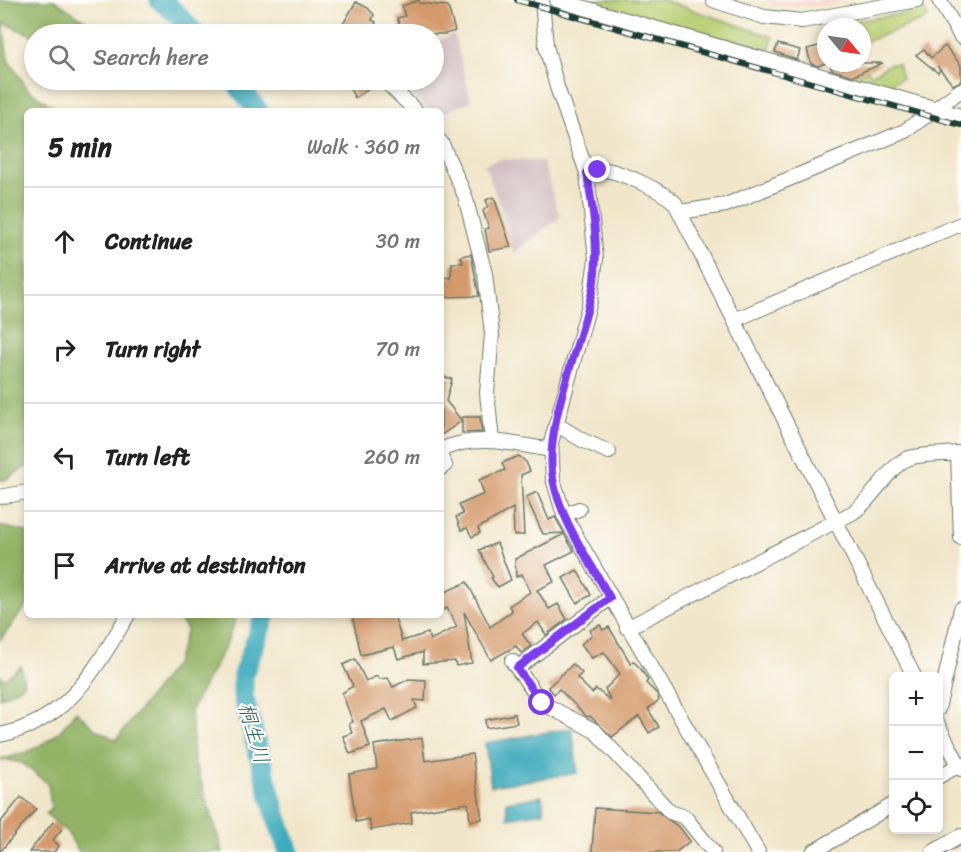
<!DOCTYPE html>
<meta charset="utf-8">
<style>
body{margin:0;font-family:Sriracha,"Klee One",sans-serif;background:#f2f2f2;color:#222}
.controls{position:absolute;right:18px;bottom:18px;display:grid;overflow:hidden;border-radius:9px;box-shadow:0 3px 9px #0003}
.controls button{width:54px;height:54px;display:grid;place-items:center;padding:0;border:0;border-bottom:2px solid #e0e0e0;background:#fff;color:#222;font:30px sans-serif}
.compass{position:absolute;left:817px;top:18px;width:54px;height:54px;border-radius:50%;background:#fff;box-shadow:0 3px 9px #0003;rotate:119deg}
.stop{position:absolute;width:18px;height:18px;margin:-14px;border:4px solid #7c3aed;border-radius:50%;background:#fff}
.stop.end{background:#7c3aed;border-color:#fff;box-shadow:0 2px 6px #0008}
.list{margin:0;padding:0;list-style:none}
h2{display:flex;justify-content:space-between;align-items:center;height:78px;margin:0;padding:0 24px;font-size:26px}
h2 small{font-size:20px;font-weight:400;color:#767676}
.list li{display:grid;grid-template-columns:39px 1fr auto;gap:18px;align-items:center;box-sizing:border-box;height:108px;padding:0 24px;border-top:2px solid #e0e0e0}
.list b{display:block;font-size:22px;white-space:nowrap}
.list em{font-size:20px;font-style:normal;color:#767676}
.icon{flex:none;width:33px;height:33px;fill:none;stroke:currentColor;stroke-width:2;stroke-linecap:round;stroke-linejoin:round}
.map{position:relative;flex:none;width:961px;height:852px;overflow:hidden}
.search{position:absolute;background:#fff;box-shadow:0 3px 9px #0003;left:24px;top:24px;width:420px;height:66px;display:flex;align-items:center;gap:15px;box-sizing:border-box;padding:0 21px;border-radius:33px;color:#767676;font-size:22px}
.panel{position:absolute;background:#fff;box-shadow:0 3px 9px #0003;left:24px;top:108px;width:420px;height:510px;border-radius:9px}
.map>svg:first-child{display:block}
</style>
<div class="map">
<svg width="961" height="852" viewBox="0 0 961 852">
<rect width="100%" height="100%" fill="#fdfcf7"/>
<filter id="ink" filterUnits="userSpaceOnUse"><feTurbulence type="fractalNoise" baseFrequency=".0167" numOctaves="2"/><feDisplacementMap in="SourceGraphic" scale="12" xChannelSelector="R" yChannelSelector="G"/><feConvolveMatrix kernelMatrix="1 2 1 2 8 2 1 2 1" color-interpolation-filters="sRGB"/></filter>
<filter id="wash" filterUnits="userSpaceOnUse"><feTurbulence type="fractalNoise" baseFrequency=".008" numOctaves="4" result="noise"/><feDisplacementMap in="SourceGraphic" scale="24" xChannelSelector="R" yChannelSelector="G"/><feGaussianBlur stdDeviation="1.35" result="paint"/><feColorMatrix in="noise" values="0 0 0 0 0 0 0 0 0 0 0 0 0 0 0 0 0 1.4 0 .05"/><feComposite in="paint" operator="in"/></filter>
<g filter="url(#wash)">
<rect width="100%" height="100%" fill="#f1e6ca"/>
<path fill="#f7d0cb" d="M763,0H848L824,5L794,6L770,4Z"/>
<g fill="#d2bec2">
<path d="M454,34L471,101L441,114V111H427L398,80H434V42Z"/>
<path d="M500,159L543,162L559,215H563L514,253L501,207L484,164Z"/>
</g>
<g fill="#b9cf73" stroke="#6c8654" stroke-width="1.5">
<path d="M575,0H663L773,37L767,55Z"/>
<path d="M924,10L928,18L867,41L862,39V27H857L855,21Z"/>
<path d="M890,64H898L902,78L892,83L896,93L850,77L868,70L871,75Z"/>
</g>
<g fill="#92b265" stroke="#58784c" stroke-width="1.5">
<path d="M0,0H54L106,34L34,36L3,23L8,60L28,89L59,111H27V466L5,480H0Z"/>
<path d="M0,526L27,532V605L0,640Z"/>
<path d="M176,615H237L226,645L191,710L194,760L223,852H79L67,832L46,814L51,807L48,784L22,763L0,759C33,754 58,739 76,711L95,729L116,740L176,663L187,629Z"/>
<path d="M21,666L24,685L0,698V675L4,679Z"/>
</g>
<g fill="#3eabbc" stroke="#2e7478" stroke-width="1.5">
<path d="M572,728L578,773L491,786L485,743Z"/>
<path d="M542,796L544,812L508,818L506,802Z"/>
</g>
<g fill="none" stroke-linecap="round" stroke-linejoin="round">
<g stroke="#3eabbc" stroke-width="21">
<path d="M160,0L176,13L195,34"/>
<path d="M234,80L258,111"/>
<path d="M265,615L243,675V696L275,812L289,852"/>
</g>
</g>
<g id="blocks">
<g fill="#d49a6c">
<path d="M419,0V3L448,6L455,31L445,34H403L397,18L405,16L402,6Z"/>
<path d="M356,2L368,8L374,15L372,20L376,22L372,34H337Z"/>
<path d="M778,44L800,50L797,60L775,52Z"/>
<path d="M826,44V63L818,66L811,64L807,49Z"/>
<path d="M945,46L961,65V81L953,85L937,66L940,70L938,73L916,55L924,49L931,58Z"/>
<path d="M829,63H883L853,76L832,70Z"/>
<path d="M345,80H382L355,98Z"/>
<path d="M494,197L511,247L489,251L485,229L489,228L483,211L488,206L486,200Z"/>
<path d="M471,254L479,296L444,297L445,277L451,278L452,263H463L461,256Z"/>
<path d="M441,376L452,379L446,401L462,421V417H480L482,432L462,433V421L441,435Z"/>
<path d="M519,456L526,462L530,471L521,475L524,535H514L513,508L478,528L480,533L472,537L467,528L461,530L456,517L463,514L459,505L484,494L479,480L505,470L502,463Z"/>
<path d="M537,492L549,520L555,517L564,533L543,534L526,497Z"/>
<path d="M564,534L574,551L546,565L554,582L537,590L549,609L558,604L567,619L546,635L538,622L522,634L531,646L521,653L516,646L491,660L464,612L472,663L456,666L455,661L423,664V652L398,659L394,647L361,655L352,615H394L402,641L428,633L430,640L457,627L447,608L441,611V594L467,582L490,627L512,611L509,606L530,592L522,574L516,577L515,559Z"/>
<path d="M497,543L511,580L498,587L491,578L493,577L479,550Z"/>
<path d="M577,570L591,595L577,603L563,578Z"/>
<path d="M600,625L603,630L609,627L631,664L633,661L641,669L648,680L646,683L657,694L659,700L648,709L659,727L649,733L639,716L612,737L590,716L587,717L559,689L554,694L548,687L573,664L582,673L577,678L592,693L596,689L611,701L605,689L620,674L604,652L592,658L581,644L592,635L590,630Z"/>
<path d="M355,659L366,681L377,676L379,679L388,678L393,687L409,679L426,680L425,701L414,700L417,708L392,721L386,709L361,721L370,747L350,754L343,736L352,733L349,724L353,722L342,693L353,686L343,665Z"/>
<path d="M515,714L517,723L486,728L485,720Z"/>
<path d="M422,738L425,761L472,754L482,819L470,821L468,803L411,812L412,823L371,830L369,819L356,822L349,774L377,769L374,745Z"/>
<path d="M21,797L36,809L0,852V823Z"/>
<path d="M595,808L658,812L681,829L690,841L676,852H592Z"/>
<path d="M53,822L62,829L53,840L59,846L54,852H29Z"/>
</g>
</g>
</g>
<g filter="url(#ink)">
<use href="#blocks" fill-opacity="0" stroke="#687868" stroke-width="1.5"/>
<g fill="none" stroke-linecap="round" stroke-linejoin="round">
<defs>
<g id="minor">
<path d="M542,0L546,46L557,87L587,173L596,259L590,301L551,443L553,479L564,515L758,852"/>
<path d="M557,0L961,116"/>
<path d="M713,0L764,17L802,21L917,0"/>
<path d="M939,0L961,37"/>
<path d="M389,85L416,111"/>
<path d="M441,142L465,196L485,274L492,334L487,393L492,441"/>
<path d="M587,173C593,172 599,169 606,170C623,173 663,191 675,203L914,676"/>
<path d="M680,212L726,205L905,131L961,90"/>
<path d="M734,320L961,224"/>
<path d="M556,424L582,440L609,452"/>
<path d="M441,450C475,433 515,444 551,450"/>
<path d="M958,453L961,538"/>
<path d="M441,457L445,465L441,468"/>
<path d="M0,497L27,492"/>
<path d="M564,515L579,509"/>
<path d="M627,628L852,513C873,500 890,464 909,458C925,453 944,455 961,453"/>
<path d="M512,661L542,703L595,731L670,812L685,817L713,852"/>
<path d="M517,668L610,598"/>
<path d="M938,709L961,609"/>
<path d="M938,725L961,769"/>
<path d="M0,735C70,720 94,670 128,615"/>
<path d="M938,777L961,764"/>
<path d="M813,852L894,804"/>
<path d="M933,852L961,836"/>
</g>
</defs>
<use href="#minor" stroke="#687868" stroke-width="16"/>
<use href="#minor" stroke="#fff" stroke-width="14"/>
<defs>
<path id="rail" d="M517,0L961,125"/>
</defs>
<use href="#rail" stroke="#1f3d34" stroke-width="6"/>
<use href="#rail" stroke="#fdfcf7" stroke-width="4" stroke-dasharray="11" stroke-linecap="butt"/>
</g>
</g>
<g fill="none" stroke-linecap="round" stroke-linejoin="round" filter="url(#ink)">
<path stroke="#7c3aed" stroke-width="8" d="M542,703L517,668L610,598C590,561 561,522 553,479C543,426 582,342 593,287C600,251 593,210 587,173L598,170"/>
</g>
<g text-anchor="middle" stroke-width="4.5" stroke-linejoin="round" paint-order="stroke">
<g font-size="21" font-style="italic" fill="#2a6464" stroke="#fdfcf7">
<text transform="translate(254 733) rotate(74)" y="7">桐生川</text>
</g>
</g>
</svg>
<div class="controls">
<button>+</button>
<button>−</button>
<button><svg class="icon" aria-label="locate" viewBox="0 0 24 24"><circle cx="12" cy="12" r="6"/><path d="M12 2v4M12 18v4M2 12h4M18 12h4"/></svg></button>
</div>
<svg class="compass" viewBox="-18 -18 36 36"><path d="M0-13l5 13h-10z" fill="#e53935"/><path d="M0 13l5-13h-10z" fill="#767676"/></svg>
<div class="stop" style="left:542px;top:703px"></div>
<div class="stop end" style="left:598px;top:170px"></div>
<div class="search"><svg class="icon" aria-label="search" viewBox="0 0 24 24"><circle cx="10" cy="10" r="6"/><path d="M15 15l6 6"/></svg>Search here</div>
<section class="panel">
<h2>5 min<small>Walk · 360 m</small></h2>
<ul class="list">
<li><svg class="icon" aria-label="ahead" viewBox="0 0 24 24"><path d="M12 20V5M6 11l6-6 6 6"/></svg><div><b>Continue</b></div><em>30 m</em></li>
<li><svg class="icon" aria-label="right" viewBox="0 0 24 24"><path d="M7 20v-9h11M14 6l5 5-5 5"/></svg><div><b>Turn right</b></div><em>70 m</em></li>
<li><svg class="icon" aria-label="left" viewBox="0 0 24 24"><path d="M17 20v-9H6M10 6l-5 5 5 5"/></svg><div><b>Turn left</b></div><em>260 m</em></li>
<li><svg class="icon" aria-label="arrive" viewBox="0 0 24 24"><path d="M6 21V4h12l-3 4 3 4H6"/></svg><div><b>Arrive at destination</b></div></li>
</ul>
</section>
</div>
